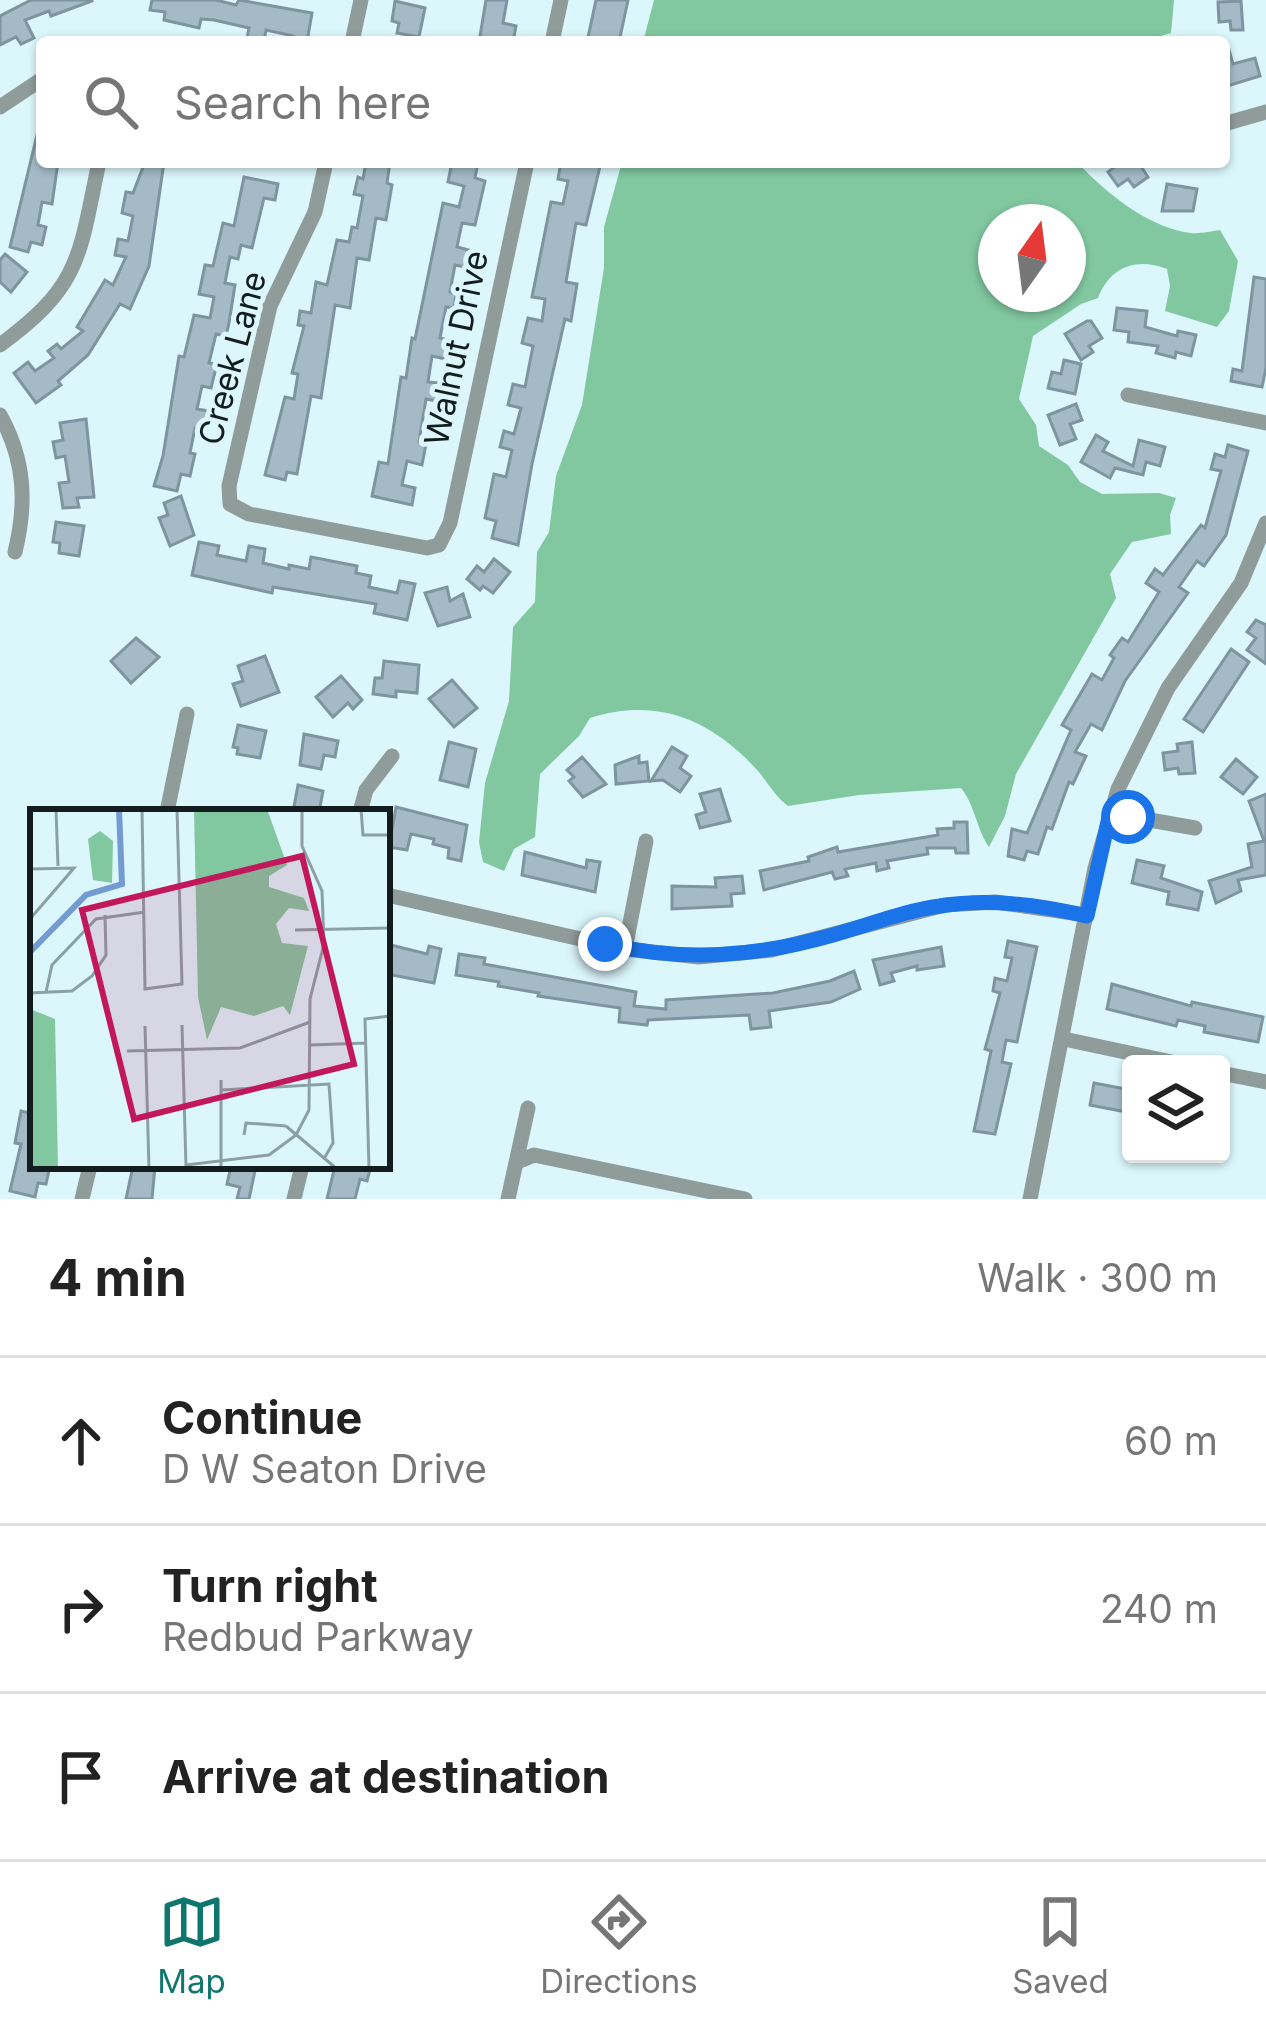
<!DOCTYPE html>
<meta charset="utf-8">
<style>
body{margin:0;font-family:Inter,sans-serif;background:#f2f2f2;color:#222}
.controls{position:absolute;right:36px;bottom:36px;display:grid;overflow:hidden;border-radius:12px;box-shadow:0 3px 9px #0004}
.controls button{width:108px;height:108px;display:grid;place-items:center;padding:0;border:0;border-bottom:3px solid #e0e0e0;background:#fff;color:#222;font:60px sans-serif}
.compass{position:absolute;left:978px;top:204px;width:108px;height:108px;border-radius:50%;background:#fff;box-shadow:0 3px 9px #0004;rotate:14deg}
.stop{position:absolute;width:36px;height:36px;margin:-27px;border:9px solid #1a73e8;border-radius:50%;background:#fff}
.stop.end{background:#1a73e8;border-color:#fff;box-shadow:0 3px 12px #0008}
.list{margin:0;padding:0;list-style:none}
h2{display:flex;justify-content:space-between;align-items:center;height:156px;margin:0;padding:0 48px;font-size:51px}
h2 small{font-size:39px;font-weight:400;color:#767676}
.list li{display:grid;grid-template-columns:78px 1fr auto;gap:36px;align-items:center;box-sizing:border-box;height:168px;padding:0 48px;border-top:3px solid #e0e0e0}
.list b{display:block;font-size:45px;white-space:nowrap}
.list p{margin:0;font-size:39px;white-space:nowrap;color:#767676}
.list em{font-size:39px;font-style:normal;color:#767676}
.icon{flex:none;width:66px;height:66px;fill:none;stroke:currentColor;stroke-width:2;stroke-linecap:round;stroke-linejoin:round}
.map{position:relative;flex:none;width:1266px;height:1199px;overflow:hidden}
.search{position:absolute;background:#fff;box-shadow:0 3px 9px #0004;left:36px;right:36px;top:36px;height:132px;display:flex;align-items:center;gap:30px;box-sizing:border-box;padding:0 42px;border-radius:12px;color:#767676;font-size:45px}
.sheet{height:660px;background:#fff}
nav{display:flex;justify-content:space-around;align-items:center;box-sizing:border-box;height:168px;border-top:3px solid #e0e0e0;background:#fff;font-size:33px;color:#767676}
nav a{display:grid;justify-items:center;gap:6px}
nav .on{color:#0f766e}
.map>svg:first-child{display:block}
</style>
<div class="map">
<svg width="1266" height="1199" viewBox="0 0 1266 1199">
<rect width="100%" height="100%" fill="#dbf7fc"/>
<g fill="#81c8a0" fill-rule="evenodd">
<path d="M654,0H1174L1171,33L1141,42H643Z"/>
<path d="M622,162H1077C1105,192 1148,228 1191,233C1200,234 1212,231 1220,230L1238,261L1229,311L1217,327L1165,311L1170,286L1167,269C1136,257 1110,267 1098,298L1081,304L1033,336L1019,399L1036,425L1039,446L1068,465L1080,482L1102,494L1159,493L1176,498L1170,515L1171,534L1132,542L1110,574L1116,598L1016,774L1005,816L989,847C976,828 975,805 961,788L859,795L788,806C775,796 768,783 758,771C711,719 657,697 590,718L579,736L540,774L535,837L514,849L504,871L483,862L479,842L485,783L509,701L513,627L535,602L537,552L549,532L556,476L582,405L604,268V227ZM996,222H1068V294H996Z"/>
</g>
<g fill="#a4bbc7" stroke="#7e94a0" stroke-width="3">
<path d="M31,0H92V1L51,16L49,11L25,20L34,38L21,44L16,37L0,45V16Z"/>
<path d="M152,0H216L236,5L239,0L312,13L307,42H292L293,36L266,30L264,41L247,38L249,28L214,20L201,19L199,28L164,20L165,12L150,10Z"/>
<path d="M486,0H507L503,23L516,26L513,42H479Z"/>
<path d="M596,0H628L619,42H587Z"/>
<path d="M395,1L425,8L419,37L397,33L399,23L392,21Z"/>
<path d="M1241,1L1243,30H1231L1230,21L1219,22L1218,2Z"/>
<path d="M1224,43H1227L1233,64L1255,58L1260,76L1224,87Z"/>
<path d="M37,135L42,136V162H58L52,204L42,202L38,225L46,227L42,245L31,242L28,252L10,247Z"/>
<path d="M145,162H164L149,266L130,309L120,304L88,355L58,381L61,385L36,403L14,373L28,362L35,371L54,358L48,351L57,344L61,349L83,331L77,327L105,280L113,285L126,257L115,255L118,239L128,241L133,216L122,213L126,192L133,193Z"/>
<path d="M366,162H390L387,183L392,185L386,220L376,218L369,260L357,258L350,308L335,305L321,398L311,396L297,474L287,472L285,480L265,475L285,397L294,399L298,374L292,373L304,326L298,325L300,311L311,313L316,282L327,285L337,240L349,242L352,227L357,228L363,196L354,194L358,177L363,179Z"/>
<path d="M452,162H478L475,178L485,181L475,225L462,223L457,247L469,250L465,267L455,265L450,292L456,294L454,308L446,307L440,338L448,340L445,359L432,356L428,382L439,383L436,401L426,399L419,442L426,444L422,465L407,461L402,485L415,488L412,505L372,496L379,462L388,464L401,377L406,378L412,338L415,339L443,203L459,207L464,186L448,182Z"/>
<path d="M561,162H601L586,225L576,223L566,282L577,284L571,321L565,319L532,464L518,545L492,538L496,521L485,518L494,474L506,477L512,450L500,447L504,431L514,434L521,408L508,405L513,384L525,387L533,346L522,343L528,318L542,321L545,299L532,297L551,202L563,204L568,181L558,179Z"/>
<path d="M1121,162H1151L1142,168L1148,177L1134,187L1128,179L1118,186L1108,172Z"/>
<path d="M244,177L278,184L275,200L264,198L252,248L241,245L238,259L230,257L225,283L235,285L229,323L226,336L216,334L209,363L217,364L211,388L202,386L197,409L209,411L206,430L195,428L190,453L195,454L190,476L181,474L177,491L154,486L163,456L179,356L184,357L194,315L210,318L214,297L199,294L205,265L213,266L223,223L234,226Z"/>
<path d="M1167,184L1197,189L1193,211H1162Z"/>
<path d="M5,254L27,272L11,292L0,282V260Z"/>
<path d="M1254,277L1266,279V368L1262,387L1231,381L1233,369L1242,371Z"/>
<path d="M1117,308L1147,311L1145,327L1177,336L1178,331L1196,335L1191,356L1176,352L1175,358L1156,353L1158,346L1128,342L1129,332L1114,330Z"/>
<path d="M1087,321H1091L1102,338L1089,346L1093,352L1081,360L1065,334Z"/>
<path d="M1064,360L1081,364L1075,394L1048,388L1052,372L1061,374Z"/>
<path d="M1076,404L1082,420L1070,424L1076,439L1060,445L1048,415Z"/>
<path d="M86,419L94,497L77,498L79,507L63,508L59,483L69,482L65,456L56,458L53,442L63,440L60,423Z"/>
<path d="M1096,435L1108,442L1103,451L1133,466L1139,440L1165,447L1160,466L1146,462L1143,475L1115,468L1110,478L1081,462Z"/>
<path d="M1228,445L1248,451L1226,535L1204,566L1197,561L1179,587L1188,593L1125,681L1102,730L1091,724L1075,752L1086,756L1073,784L1069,782L1052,829L1047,827L1038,854L1027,851L1024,860L1008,856L1012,829L1027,833L1071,730L1062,725L1092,674L1102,680L1114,658L1110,655L1122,638L1128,642L1159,592L1146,583L1155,569L1163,575L1201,525L1205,528L1221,471L1211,469L1215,454L1225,457Z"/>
<path d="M181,496L194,535L170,546L159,518L168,515L164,503Z"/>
<path d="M56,522L84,526L79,556L59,553L60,543L53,542Z"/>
<path d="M199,542L219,546L217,555L246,561L249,546L265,549L263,563L289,569V565L309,569L311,557L357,566L356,573L371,576L369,587L397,593L400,581L415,584L407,620L374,613L376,604L273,587L272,593L192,575Z"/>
<path d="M494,559L510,572L493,593L483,586L480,590L467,579L477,566L484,572Z"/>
<path d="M447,587L450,601L463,594L470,617L438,626L425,593Z"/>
<path d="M1256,620L1266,625V664L1247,650L1256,638L1247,632Z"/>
<path d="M136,638L159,657L131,683L111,661Z"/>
<path d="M1231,649L1249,662L1203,732L1184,719Z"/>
<path d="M265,656L279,692L241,706L233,684L243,681L238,666Z"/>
<path d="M384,661L419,665L417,693L396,691V697L373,694L375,678H382Z"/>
<path d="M341,676L362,700L353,709L348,703L333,717L316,697Z"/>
<path d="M452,680L477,708L454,727L429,699Z"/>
<path d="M238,725L266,731L260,758L237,754L238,748L233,747Z"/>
<path d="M304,734L338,741L335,757L324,755L321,769L300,765Z"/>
<path d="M449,742L476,749L468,787L440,780Z"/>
<path d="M1192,742L1195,773L1179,774L1178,768L1165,770L1163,753L1178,751L1177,744Z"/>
<path d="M672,747L687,756L680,768L691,776L680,792L663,780L651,781Z"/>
<path d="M639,756V763L647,762L649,781L616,784L615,765Z"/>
<path d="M582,757L606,784L583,797L569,781L574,777L567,770Z"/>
<path d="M1236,759L1257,777L1243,794L1221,777Z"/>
<path d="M298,785L323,791L319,812H293Z"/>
<path d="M720,789L730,821L700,828L696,815L706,812L700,794Z"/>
<path d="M1266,794V875L1238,880L1241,891L1216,903L1209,881L1252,867L1248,844L1264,841L1249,801Z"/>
<path d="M396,807L467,825L461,861L448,858L449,848L433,844L434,839L411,834L407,850L389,847Z"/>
<path d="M954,822H967L968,853H956L955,848H927L928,854L887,861L889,868L877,871L876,863L845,869L848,876L835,879L832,872L764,890L760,871L809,861L808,857L837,847L838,852L938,835L937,829L954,828Z"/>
<path d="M525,852L586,868L587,860L600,862L595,892L522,875Z"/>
<path d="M1137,860L1164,866L1161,878L1202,892L1198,910L1167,904L1169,892L1132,883Z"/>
<path d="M742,876L744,893L731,894L732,906L672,909V886L716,887L715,878Z"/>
<path d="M1008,941L1037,947L1017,1042L1006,1040L1002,1062L1011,1064L995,1134L974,1131L991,1051L985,1049L1000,993L993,991L995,978L1007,981L1012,958L1005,957Z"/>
<path d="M387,944L427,954L429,946L441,949L434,983L387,974Z"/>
<path d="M941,947L944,966L917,970V966L891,973L894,981L880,985L873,960Z"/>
<path d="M459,954L485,958L484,964L636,992L634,1006L666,1009V1000L773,993L830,981L854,971L860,989L831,1002L769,1011L771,1027L751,1029L749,1015L648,1020L647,1025L619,1022L620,1008L538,996L539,993L498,986L499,982L456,975Z"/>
<path d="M1112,984L1191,1006L1192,1002L1263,1017L1258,1042L1204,1032L1205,1026L1178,1020L1176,1026L1107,1009Z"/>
<path d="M1094,1083L1131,1090V1113L1090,1105Z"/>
<path d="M21,1111L33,1114V1166H50L46,1184L38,1183L35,1197L10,1191L21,1144L15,1143Z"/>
<path d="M133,1166H155L152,1199H126Z"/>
<path d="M231,1166H256L249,1199H237L240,1187L227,1184Z"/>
<path d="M335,1166H371L367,1181L360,1179L355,1199H327Z"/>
</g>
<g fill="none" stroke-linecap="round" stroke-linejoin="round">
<g stroke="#909c9a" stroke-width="15">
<path d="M352,42L361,0"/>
<path d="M552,42L561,0"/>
<path d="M0,107L42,79"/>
<path d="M1224,124L1266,112"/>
<path d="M326,162L315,212L270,306L229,486L230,504L249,514L427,548L439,545L450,523L527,162"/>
<path d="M0,345C82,285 79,256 99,162"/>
<path d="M1128,395L1266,423"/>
<path d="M0,415C25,460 27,503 15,552"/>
<path d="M167,812L187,714"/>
<path d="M360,812L366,790L392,756"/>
<path d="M1110,813L1195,828"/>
<path d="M387,895L625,949L699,957L772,950L945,905L995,902L1087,915"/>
<path d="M625,949L646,841"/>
<path d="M1064,1039L1181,1064"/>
<path d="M1221,1073L1266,1082"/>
<path d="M517,1162L534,1155L745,1199"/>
<path d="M82,1199L90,1166"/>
<path d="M294,1199L302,1166"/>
<path d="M508,1199L528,1108"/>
<path d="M1030,1199L1095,868L1118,789L1168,688L1241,583L1266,523"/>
</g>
</g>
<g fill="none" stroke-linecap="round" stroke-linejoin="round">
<path stroke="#1a73e8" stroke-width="15" d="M605,944C684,962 756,957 833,935C869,925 903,911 940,906C990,898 1039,905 1087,916L1110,813L1128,817"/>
</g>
<g text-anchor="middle" stroke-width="10" stroke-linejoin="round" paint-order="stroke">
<g font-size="33" fill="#131d1f" stroke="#dbf7fc">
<text transform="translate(456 348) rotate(-78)" y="12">Walnut Drive</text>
<text transform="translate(232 358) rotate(-75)" y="12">Creek Lane</text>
</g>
</g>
<g transform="translate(30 809)">
<rect width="360" height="360" fill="#dbf7fc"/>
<path d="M164,0H237L257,56L239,67V78L274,89L279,102L259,99L246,115L252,134L278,137L260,206L253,197L224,207L191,198L177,231L168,188ZM70,22L83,32L82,74L63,71L58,30ZM0,200L25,210L28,360H0Z" fill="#81c8a0"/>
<path fill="none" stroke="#739bd2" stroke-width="6" d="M0,143L56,86L92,75L89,0"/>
<path fill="none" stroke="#8ba0a4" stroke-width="3" d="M26,0L28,57M112,0L115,180L152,175L147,0M331,0L333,26H360M0,60L44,59L0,110M265,121L360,119M16,183L22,156L66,110L115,103M0,184L42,182L62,167L76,146L75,106M152,216L156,358M115,217L119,360M281,236L336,234M97,242L210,239L280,213M192,281L299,275L303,334L295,348M214,326L216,314L256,317M266,326L256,317L307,360M156,356L239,346L266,326L279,301L280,190L294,135L292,82L272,37V0M191,358V271M339,360L335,210L360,207"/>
<path fill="#c2185b" fill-opacity="0.15" stroke="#c2185b" stroke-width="6" d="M272,47L324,255L104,310L52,101Z"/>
<rect width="360" height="360" fill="none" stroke="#131d1f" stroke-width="6"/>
</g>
</svg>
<div class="controls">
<button><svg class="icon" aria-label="layers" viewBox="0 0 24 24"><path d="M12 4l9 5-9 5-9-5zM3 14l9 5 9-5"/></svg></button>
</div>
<svg class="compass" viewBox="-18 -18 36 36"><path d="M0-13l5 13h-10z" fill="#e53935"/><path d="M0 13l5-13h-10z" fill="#767676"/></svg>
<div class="stop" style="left:1128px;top:817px"></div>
<div class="stop end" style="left:605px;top:944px"></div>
<div class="search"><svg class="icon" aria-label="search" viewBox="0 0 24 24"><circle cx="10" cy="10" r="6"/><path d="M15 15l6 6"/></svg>Search here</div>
</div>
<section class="sheet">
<h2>4 min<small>Walk · 300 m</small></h2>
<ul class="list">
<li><svg class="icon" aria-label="ahead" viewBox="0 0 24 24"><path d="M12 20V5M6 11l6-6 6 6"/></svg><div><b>Continue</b><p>D W Seaton Drive</p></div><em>60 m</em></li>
<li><svg class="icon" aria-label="right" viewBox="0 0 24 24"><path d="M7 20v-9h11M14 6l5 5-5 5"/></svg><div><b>Turn right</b><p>Redbud Parkway</p></div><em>240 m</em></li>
<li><svg class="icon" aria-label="arrive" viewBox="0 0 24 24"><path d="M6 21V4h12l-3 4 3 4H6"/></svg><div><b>Arrive at destination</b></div></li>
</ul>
</section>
<nav>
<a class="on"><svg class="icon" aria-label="map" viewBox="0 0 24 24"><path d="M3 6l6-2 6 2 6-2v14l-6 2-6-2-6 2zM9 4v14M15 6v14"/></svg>Map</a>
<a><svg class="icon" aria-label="directions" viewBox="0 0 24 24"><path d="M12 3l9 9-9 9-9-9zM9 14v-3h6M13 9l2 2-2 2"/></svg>Directions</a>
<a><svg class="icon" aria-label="saved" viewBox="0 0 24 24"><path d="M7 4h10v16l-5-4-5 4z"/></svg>Saved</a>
</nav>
